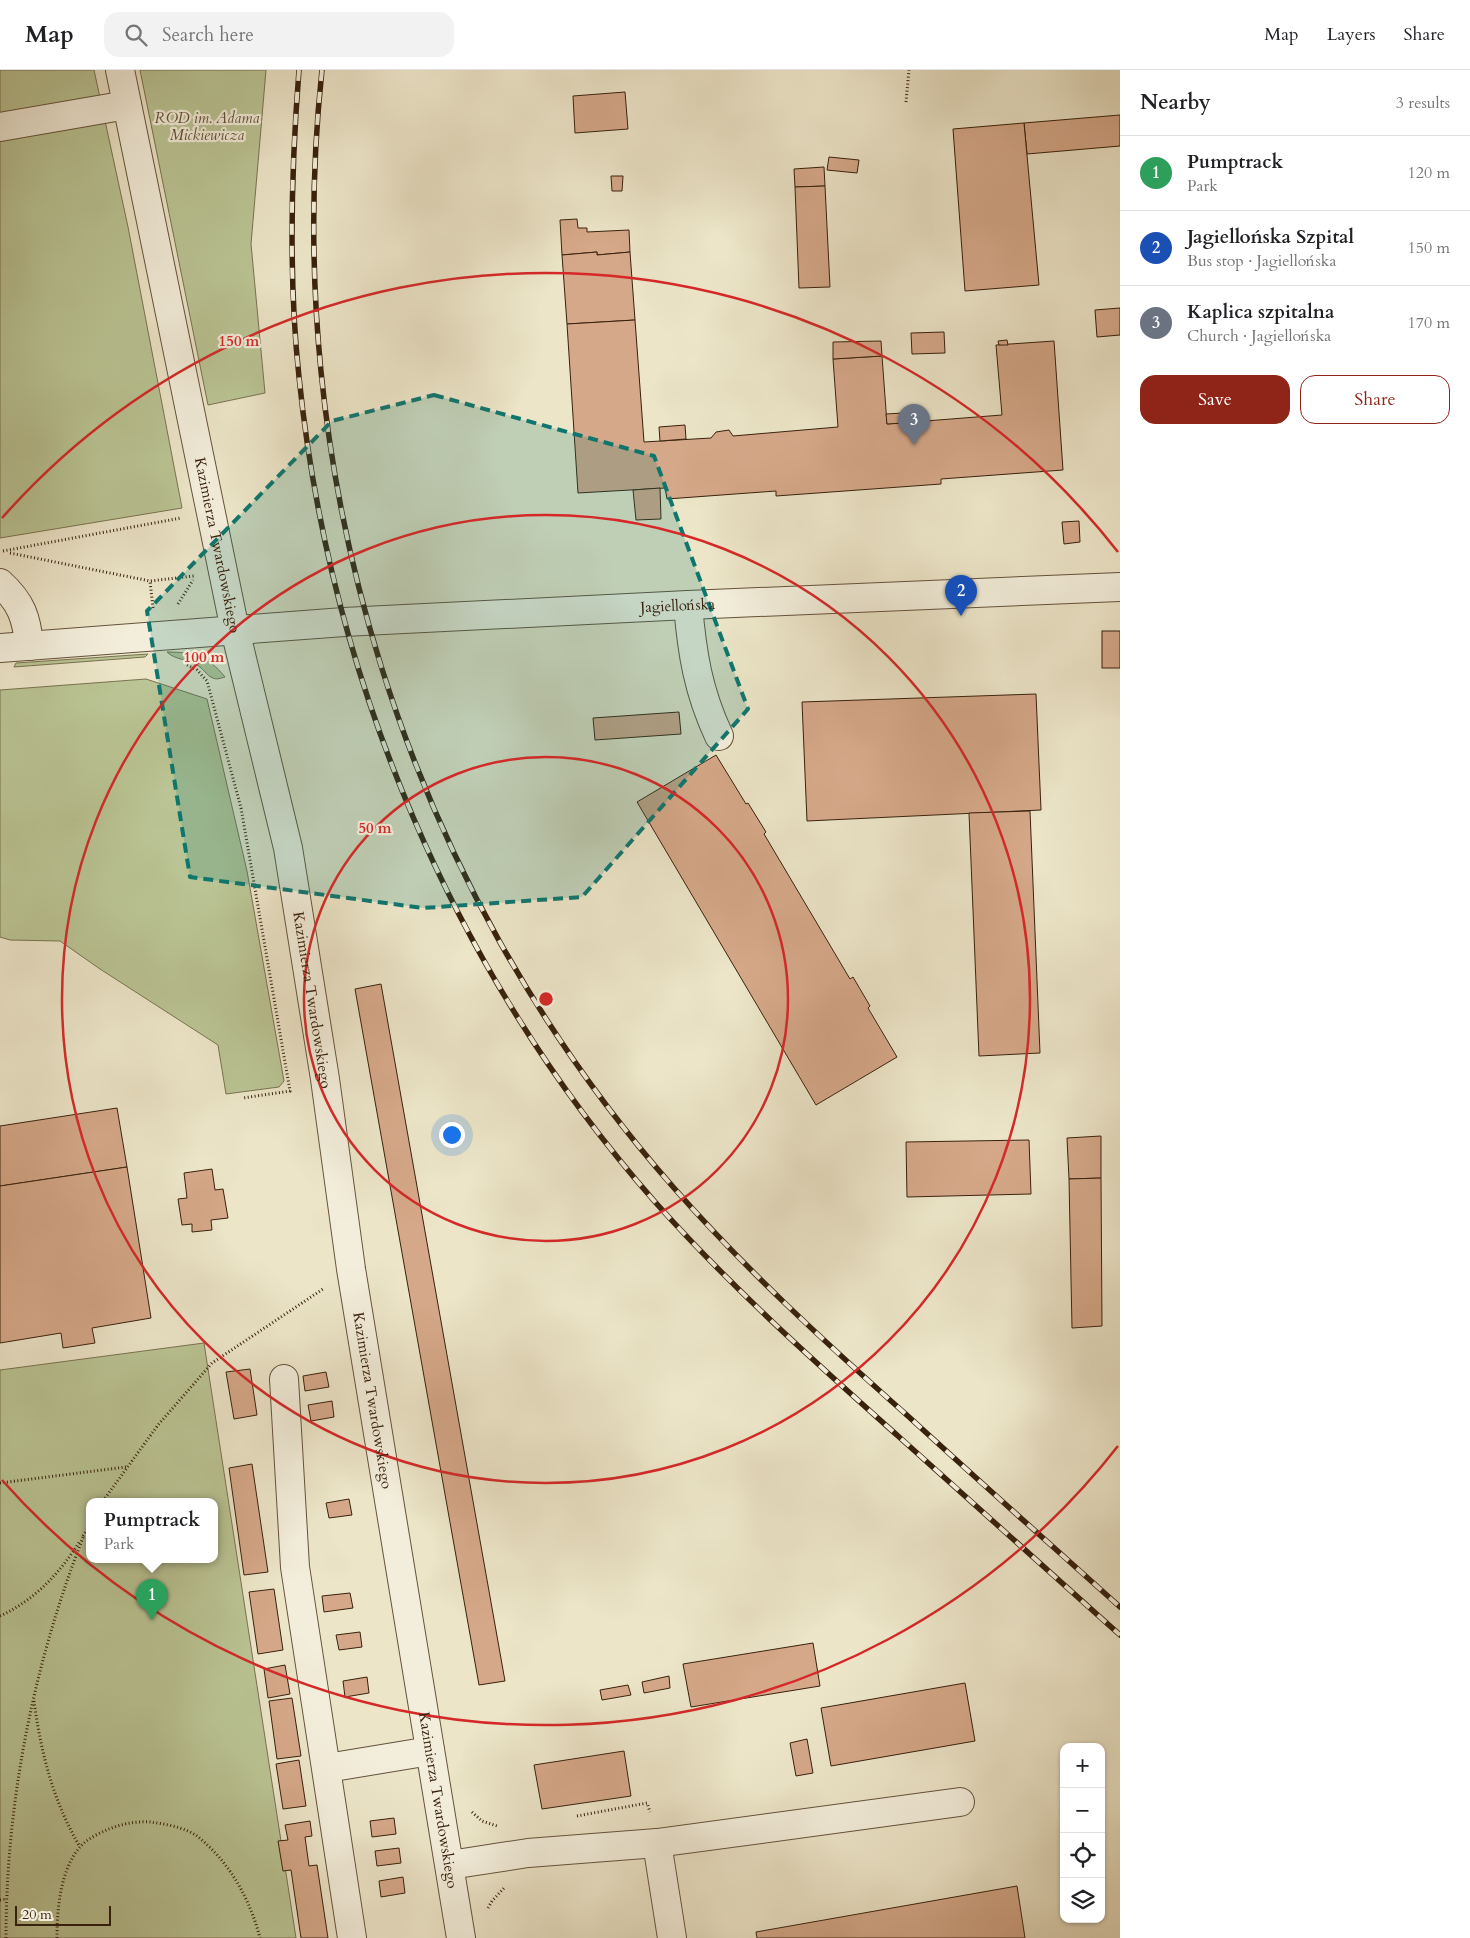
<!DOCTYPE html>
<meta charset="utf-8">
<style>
body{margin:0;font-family:Cardo,serif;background:#f2f2f2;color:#202124}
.controls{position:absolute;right:15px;bottom:15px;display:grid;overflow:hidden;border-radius:10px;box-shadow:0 1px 4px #0004}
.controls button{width:45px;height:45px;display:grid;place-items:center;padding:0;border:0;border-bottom:1px solid #e0e0e0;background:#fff;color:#202124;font:25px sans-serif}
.scale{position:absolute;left:15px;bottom:12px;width:96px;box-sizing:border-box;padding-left:5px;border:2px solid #38210d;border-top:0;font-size:14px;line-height:18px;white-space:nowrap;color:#38210d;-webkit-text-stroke:4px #f3eedb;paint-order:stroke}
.you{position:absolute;left:451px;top:1064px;width:18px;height:18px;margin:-12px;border:4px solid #fff;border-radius:50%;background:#1a73e8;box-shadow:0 0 0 8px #1a73e833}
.badge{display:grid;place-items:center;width:32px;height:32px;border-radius:50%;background:#8f2418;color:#fff;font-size:16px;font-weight:700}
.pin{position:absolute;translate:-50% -41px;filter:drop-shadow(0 1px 2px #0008)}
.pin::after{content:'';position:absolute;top:26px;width:18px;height:15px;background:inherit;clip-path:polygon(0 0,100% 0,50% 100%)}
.popup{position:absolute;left:86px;top:1428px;width:132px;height:65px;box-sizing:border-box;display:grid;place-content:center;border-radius:10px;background:#fff;filter:drop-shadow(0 1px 4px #0005);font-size:16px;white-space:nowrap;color:#757577}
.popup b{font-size:19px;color:#202124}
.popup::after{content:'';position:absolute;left:50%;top:100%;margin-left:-10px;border:10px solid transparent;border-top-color:#fff}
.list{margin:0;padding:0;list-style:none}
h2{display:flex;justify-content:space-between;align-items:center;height:65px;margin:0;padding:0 20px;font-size:21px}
h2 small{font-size:16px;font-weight:400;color:#757577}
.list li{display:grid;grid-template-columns:32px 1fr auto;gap:15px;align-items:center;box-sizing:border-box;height:75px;padding:0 20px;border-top:1px solid #e0e0e0}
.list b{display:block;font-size:19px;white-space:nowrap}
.list p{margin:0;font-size:16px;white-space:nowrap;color:#757577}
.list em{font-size:16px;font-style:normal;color:#757577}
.actions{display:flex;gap:10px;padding:15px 20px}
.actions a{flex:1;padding:11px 0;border:1px solid #8f2418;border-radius:15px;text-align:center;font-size:18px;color:#8f2418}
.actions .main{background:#8f2418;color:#fff}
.icon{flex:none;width:28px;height:28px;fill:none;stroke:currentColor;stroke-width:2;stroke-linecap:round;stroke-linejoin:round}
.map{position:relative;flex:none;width:1120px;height:1868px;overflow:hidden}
header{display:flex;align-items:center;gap:30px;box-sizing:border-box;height:70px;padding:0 25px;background:#fff;border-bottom:1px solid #e0e0e0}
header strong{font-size:24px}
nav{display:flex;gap:28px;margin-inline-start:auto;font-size:18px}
.search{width:350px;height:45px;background:#f2f2f2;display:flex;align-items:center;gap:12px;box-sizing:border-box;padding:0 18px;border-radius:15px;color:#757577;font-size:19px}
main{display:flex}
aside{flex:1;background:#fff}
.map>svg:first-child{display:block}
</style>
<header>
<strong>Map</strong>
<div class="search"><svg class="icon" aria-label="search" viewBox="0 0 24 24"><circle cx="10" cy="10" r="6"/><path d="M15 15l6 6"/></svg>Search here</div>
<nav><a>Map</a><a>Layers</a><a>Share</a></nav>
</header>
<main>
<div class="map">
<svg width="1120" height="1868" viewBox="0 0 1120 1868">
<rect width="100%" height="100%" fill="#ece5c8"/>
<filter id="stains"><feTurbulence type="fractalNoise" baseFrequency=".004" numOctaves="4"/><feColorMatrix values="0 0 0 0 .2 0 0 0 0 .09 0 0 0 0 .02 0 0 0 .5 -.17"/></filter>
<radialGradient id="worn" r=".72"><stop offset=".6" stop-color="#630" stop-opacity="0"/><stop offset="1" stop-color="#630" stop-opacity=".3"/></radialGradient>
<g fill="#bac494" stroke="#797250" fill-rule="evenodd">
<path d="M0,0H94L128,157L182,438L0,468Z"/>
<path d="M140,0H266L251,174L265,323L208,335Z"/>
<path d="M167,582C193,582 208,586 225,607C221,608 217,610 213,608C207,606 203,598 197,595C188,589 175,590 167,582Z"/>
<path d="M148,584L145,587L14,597L16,593Z"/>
<path d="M146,609L207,629L247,801L284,1011L279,1017L226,1024L218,975L100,899L60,871L10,870L0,867V620Z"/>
<path d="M204,1273L296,1868H0V1300ZM90,1431H214V1489H90Z"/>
</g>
<g fill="#d5a889" stroke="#38210d">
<path d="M625,22L628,59L575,63L573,26Z"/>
<path d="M1120,45V76L1027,84L1024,53Z"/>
<path d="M1024,53L1039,215L965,221L953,59Z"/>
<path d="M829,87L859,90L857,103L827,100Z"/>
<path d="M824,97L825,116L795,117L794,99Z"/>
<path d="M611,106H623L622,121H612Z"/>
<path d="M825,116L830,217L799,218L795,117Z"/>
<path d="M577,149L578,158H587V162L629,160L630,182L597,185V182L562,185L560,150Z"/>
<path d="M597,182V185L630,182L635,250L567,254L562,185Z"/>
<path d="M1120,238V265L1097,267L1095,240Z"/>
<path d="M635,250L644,372L711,368L716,362L729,360L733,366L838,357L833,289L882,286L887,354L1002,345L996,275L1054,271L1063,400L941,409V414L776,426V421L667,429L665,418L578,423L567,254Z"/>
<path d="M944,262L945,283L912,284L911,263Z"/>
<path d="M1007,270L1008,275H999L998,271Z"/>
<path d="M881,271L882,286L833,289V272Z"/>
<path d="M903,343L904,353L887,354L886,344Z"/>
<path d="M685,355L686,369L660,371L659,357Z"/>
<path d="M660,418L661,449L636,450L633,420Z"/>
<path d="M1079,451L1080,472L1064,474L1062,452Z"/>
<rect x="1102" y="561" width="18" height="37"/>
<path d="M1036,624L1041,740L807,751L802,632Z"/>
<path d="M679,642L681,664L595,670L593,648Z"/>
<path d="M716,685L746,734L748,733L766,762L764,764L850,909L853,907L870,936L868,938L897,987L816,1035L637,732Z"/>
<path d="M1030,741L1040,983L979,986L969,743Z"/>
<path d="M381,914L505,1611L479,1615L355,919Z"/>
<path d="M117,1038L127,1097L0,1116V1056Z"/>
<path d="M1101,1066V1108L1069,1109L1067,1068Z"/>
<path d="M1029,1070L1031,1124L907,1127L906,1072Z"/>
<path d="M127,1097L151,1248L92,1258L95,1273L63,1278L61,1263L0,1273V1116Z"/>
<path d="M212,1099L215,1120L223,1119L228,1148L211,1150L212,1160L192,1162V1154L182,1155L178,1129L187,1128L184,1103Z"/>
<path d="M1101,1108L1102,1256L1072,1258L1069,1109Z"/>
<path d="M250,1299L257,1345L234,1349L226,1302Z"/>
<path d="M326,1302L329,1317L305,1321L303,1306Z"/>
<path d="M332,1331L334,1347L311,1351L308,1335Z"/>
<path d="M252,1394L268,1502L244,1505L229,1398Z"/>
<path d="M349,1429L352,1445L329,1448L326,1433Z"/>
<path d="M274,1519L283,1580L258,1584L249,1522Z"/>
<path d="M350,1523L353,1538L324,1542L322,1526Z"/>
<path d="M360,1562L362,1577L339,1580L336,1565Z"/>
<path d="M813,1573L820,1616L691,1637L683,1594Z"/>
<path d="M285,1595L290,1624L268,1628L264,1599Z"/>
<path d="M669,1606L670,1618L644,1623L642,1612Z"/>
<path d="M367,1607L369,1623L345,1627L343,1611Z"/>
<path d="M965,1613L975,1671L831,1696L821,1638Z"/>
<path d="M628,1615L631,1625L602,1630L600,1620Z"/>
<path d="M292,1628L301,1686L277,1689L269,1631Z"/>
<path d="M807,1669L813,1703L796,1706L790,1673Z"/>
<path d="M624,1681L631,1726L542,1739L534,1695Z"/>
<path d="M299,1690L306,1736L283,1739L276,1694Z"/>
<path d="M394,1748L396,1764L372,1767L370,1751Z"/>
<path d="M310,1751L312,1766L305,1767L309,1796L317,1795L328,1868H301L291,1800L283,1801L278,1771L288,1770L285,1755Z"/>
<path d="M399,1778L401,1793L377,1796L375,1781Z"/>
<path d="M403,1807L405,1823L381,1827L379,1811Z"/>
<path d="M1017,1816L1025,1868H757L756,1862Z"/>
</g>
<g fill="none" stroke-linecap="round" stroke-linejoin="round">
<defs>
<g id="minor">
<path id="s1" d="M120,0L235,560L288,778L325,1009L351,1199L461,1868"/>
<path d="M0,57L127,35"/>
<path d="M0,513C21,532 27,548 29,576"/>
<path d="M688,535C692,583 698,621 719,666"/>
<path id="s2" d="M0,578L344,552L688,535L1120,517"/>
<path d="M284,1309L295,1497L352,1868"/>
<path d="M327,1698L430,1681"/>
<path d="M657,1773L672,1868"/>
<path d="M450,1795L528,1783L657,1773L960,1732"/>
</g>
</defs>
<use href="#minor" stroke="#65523c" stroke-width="30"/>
<g stroke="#38210d" stroke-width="3" stroke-dasharray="1 2.5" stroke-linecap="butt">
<path d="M906,32L909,0"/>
<path d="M3,481L181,448"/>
<path d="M10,483L150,511"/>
<path d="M178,534L193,510"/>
<path d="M153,538L150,511L194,506"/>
<path d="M187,595L197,600L207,611L241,738L290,1021L243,1028"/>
<path d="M0,1413L126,1397"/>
<path d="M103,1431L158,1355L212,1293L323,1219"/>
<path d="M83,1466L90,1455"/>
<path d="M0,1546C35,1530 60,1503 80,1471"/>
<path d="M34,1631C41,1683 53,1731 80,1777"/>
<path d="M472,1742L482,1751L497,1756"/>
<path d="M577,1746L647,1733L650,1742"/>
<path d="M0,1830L7,1829"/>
<path d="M488,1838L492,1831L504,1818"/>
<path d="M6,1868C6,1731 34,1592 84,1465"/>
<path d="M57,1868C57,1840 60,1800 80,1777C87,1769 99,1763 109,1759C122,1754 136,1751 150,1752C165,1754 184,1757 197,1766C229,1791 250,1829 260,1868"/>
</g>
<use href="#minor" stroke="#f3eedb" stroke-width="28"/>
<defs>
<g id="rail">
<path d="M299,0C291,102 288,205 299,307C330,610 454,904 656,1133C731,1217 814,1291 898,1366C972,1432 1046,1499 1120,1565"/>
<path d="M322,0C279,403 405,813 674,1118C746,1200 827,1274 909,1347C979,1411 1050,1474 1120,1537"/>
</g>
</defs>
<use href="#rail" stroke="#38210d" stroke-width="5.5"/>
<use href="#rail" stroke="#f3eedb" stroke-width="4" stroke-dasharray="11" stroke-linecap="butt"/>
</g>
<path fill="#0f766e" fill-opacity="0.2" stroke="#0f766e" stroke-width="4" stroke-dasharray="10 6" stroke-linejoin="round" d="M434,325L654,386L748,639L582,827L423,838L190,807L147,541L332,351Z"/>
<g fill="none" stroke="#d62828" stroke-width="2.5">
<circle cx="546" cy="929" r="242"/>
<circle cx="546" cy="929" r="484"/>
<path d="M1118 1376A726 726 0 0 1 2 1410M2 448A726 726 0 0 1 1118 482"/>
</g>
<g text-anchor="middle" stroke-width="4.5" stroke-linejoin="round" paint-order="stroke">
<g font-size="15" font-style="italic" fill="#5f5236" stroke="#f3eedb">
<text x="207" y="53">ROD im. Adama<tspan x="207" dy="17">Mickiewicza</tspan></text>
</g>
<g font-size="15" fill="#38210d" stroke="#f3eedb">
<text dy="5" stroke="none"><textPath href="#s1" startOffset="485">Kazimierza Twardowskiego</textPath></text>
<text dy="5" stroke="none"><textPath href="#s2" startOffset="679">Jagiellońska</textPath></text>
<text dy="5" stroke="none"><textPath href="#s1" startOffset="950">Kazimierza Twardowskiego</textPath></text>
<text dy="5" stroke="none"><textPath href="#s1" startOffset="1355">Kazimierza Twardowskiego</textPath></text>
<text dy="5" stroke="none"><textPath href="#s1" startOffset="1760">Kazimierza Twardowskiego</textPath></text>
</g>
</g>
<circle cx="546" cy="929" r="8" fill="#d62828" stroke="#f3eedb" stroke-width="2.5"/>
<g font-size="15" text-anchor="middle" font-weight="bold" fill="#d62828" stroke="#f3eedb" stroke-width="4.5" stroke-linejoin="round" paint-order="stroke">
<text x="239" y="276">150 m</text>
<text x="204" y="592">100 m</text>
<text x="375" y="763">50 m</text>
</g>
<rect width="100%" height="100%" filter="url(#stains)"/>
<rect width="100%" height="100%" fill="url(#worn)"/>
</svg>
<div class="controls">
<button>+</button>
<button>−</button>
<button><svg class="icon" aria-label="locate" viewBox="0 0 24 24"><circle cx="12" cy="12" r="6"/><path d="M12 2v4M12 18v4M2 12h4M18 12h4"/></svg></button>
<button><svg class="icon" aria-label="layers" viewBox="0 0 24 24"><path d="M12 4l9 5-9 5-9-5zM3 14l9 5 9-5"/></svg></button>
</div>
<div class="scale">20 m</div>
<div class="you"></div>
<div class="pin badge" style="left:152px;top:1550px;background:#2e9e5b">1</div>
<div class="popup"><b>Pumptrack</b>Park</div>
<div class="pin badge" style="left:961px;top:546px;background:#1a4fb4">2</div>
<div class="pin badge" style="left:914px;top:375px;background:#6b7280">3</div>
</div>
<aside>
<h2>Nearby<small>3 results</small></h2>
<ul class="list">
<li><span class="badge" style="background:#2e9e5b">1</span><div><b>Pumptrack</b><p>Park</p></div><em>120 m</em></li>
<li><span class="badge" style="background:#1a4fb4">2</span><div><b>Jagiellońska Szpital</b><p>Bus stop · Jagiellońska</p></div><em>150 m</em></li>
<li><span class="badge" style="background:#6b7280">3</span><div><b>Kaplica szpitalna</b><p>Church · Jagiellońska</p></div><em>170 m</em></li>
</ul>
<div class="actions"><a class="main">Save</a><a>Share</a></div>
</aside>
</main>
